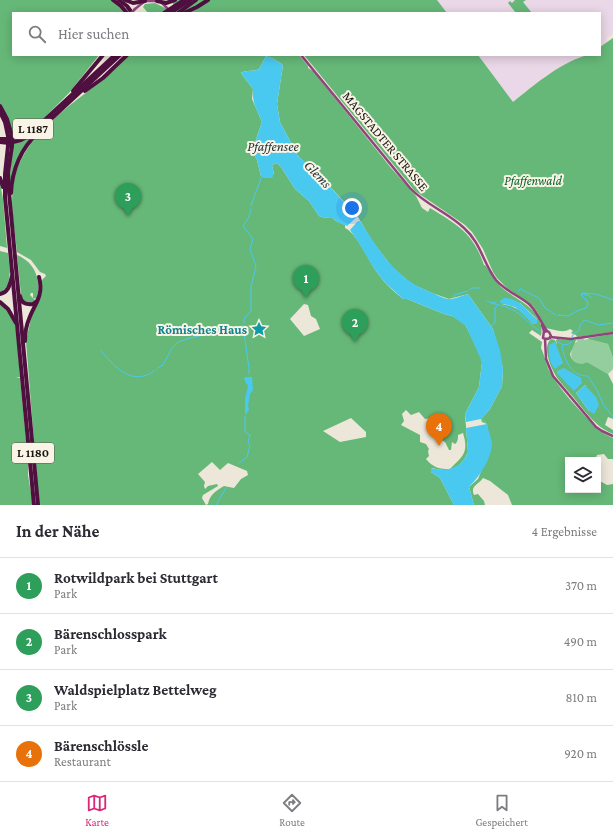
<!DOCTYPE html>
<html lang="de">
<meta charset="utf-8">
<style>
body{margin:0;font-family:"Crimson Pro",serif;background:#f2f2f3;color:#2b2b33}
.controls{position:absolute;right:12px;bottom:12px;display:grid;overflow:hidden;border-radius:0px;box-shadow:0 2px 10px #0003}
.controls button{width:36px;height:36px;display:grid;place-items:center;padding:0;border:0;border-bottom:1px solid #e1e1e2;background:#fff;color:#2b2b33;font:20px sans-serif}
.you{position:absolute;left:352px;top:208px;width:14px;height:14px;margin:-10px;border:3px solid #fff;border-radius:50%;background:#1a73e8;box-shadow:0 0 0 6px #1a73e833}
.badge{display:grid;place-items:center;width:26px;height:26px;border-radius:50%;background:#db2777;color:#fff;font-size:13px;font-weight:700}
.pin{position:absolute;translate:-50% -33px;filter:drop-shadow(0 1px 2px #0008)}
.pin::after{content:'';position:absolute;top:21px;width:14px;height:12px;background:inherit;clip-path:polygon(0 0,100% 0,50% 100%)}
.list{margin:0;padding:0;list-style:none}
h2{display:flex;justify-content:space-between;align-items:center;height:52px;margin:0;padding:0 16px;font-size:17px}
h2 small{font-size:13px;font-weight:400;color:#7c7c81}
.list li{display:grid;grid-template-columns:26px 1fr auto;gap:12px;align-items:center;box-sizing:border-box;height:56px;padding:0 16px;border-top:1px solid #e1e1e2}
.list b{display:block;font-size:15px;white-space:nowrap}
.list p{margin:0;font-size:13px;white-space:nowrap;color:#7c7c81}
.list em{font-size:13px;font-style:normal;color:#7c7c81}
.icon{flex:none;width:22px;height:22px;fill:none;stroke:currentColor;stroke-width:2;stroke-linecap:round;stroke-linejoin:round}
.map{position:relative;flex:none;width:613px;height:505px;overflow:hidden}
.search{position:absolute;background:#fff;box-shadow:0 2px 10px #0003;left:12px;right:12px;top:12px;height:44px;display:flex;align-items:center;gap:10px;box-sizing:border-box;padding:0 14px;border-radius:0px;color:#7c7c81;font-size:15px}
.sheet{height:276px;background:#fff}
nav{display:flex;justify-content:space-around;align-items:center;box-sizing:border-box;height:56px;border-top:1px solid #e1e1e2;background:#fff;font-size:11px;color:#7c7c81}
nav a{display:grid;justify-items:center;gap:2px}
nav .on{color:#db2777}
.map>svg:first-child{display:block}
</style>
<div class="map">
<svg width="613" height="505" viewBox="0 0 613 505">
<rect width="100%" height="100%" fill="#ede7d9"/>
<g fill="#ead7e7">
<path d="M437,0H613V34L607,38V42L600,47V13H447Z"/>
<path d="M478,55H586L578,58L545,76L513,102Z"/>
</g>
<path fill="#94cd9e" d="M583,338L585,340L588,339L608,344L613,358V369L608,374L587,362C571,369 569,357 573,344L578,341L576,340Z"/>
<g fill="#66b878" fill-rule="evenodd">
<path d="M0,0H111L119,6L125,13H13V55H99L69,93L45,117L30,129L13,136L8,117L0,104Z"/>
<path d="M172,0H437L447,13H175Z"/>
<path d="M515,0H526L523,2L532,13H516L508,3L510,1L512,3Z"/>
<path d="M155,3L167,9L161,13H148L143,7L145,4Z"/>
<path d="M613,38V332L577,337L576,335L571,333L573,331L570,329C563,334 553,329 545,328L538,313L533,306L507,288L497,278L493,272L483,249L472,232L465,225L415,191L304,55H478L513,102C534,85 559,64 584,56C589,54 595,55 600,55V47Z"/>
<path d="M129,55H299L308,66V68L313,71L391,168L416,196L422,208L428,212L430,208C458,225 473,233 484,265L486,266C491,273 495,281 501,287C516,301 546,309 541,336L532,330L529,333L542,342L541,348C545,356 546,366 551,374C563,394 581,411 596,428L605,434L613,438V459H608L604,454L597,455L595,460H568V490H598V480L607,485L613,484V505H512L508,495L490,481L483,478C478,485 470,486 474,495L478,494L484,501L485,505H474L469,487L478,479L489,452L487,424L482,422L481,419L490,409L502,386L503,369L493,329L468,294L449,299L432,293L412,284L393,268L372,241L358,217L324,180L298,156L280,122L277,104L283,65L274,59L266,56L259,69C253,72 246,70 241,73L253,89L252,99L262,122L252,151L257,160L261,176L274,174L272,165L277,163L281,167L295,189L309,201L319,216L325,218L331,217L336,221L345,225V228C358,234 369,263 379,275C386,285 395,292 403,299H407L444,314L452,316L462,322L466,326L479,353L482,362L479,387L465,414L468,452C461,469 448,473 432,468L431,472L440,478L454,505H39L26,341L31,318L39,301L42,293V280L46,276L45,274L40,272L31,260L17,252C15,230 10,207 13,185C20,136 72,105 107,76C115,70 122,62 129,55ZM520,303L537,319L533,324C522,312 518,307 502,304ZM304,304L308,305L311,316L316,319L320,329L304,336L290,319ZM406,410L411,415L419,412L425,419L432,418C437,422 434,425 436,430C438,434 440,435 440,439L445,442L449,450H451L452,442L455,444C458,442 458,438 458,435L463,433C469,453 463,456 450,469C440,469 433,468 426,459L429,456L428,451L429,449L426,444L420,442V435L401,425L404,421L402,414ZM351,418L366,432V437L340,442L323,431ZM212,462L220,470L228,463L247,471L248,475L241,479L234,488L224,486C216,491 210,494 208,504L206,505L202,498L203,495L218,486L217,484L208,486L205,489L204,486L205,482L198,474Z"/>
<path d="M33,136L23,148L10,189V173L13,143Z"/>
<path d="M0,182L3,199L7,248L0,246Z"/>
<path d="M0,251L8,253L10,271L8,286L0,293Z"/>
<path d="M17,255C36,263 41,280 37,299L33,298V293H31L30,295L35,300L34,303H24L21,295Z"/>
<path d="M0,303C6,308 11,313 14,321C18,334 19,363 20,377L16,378H20L28,460V475L33,505H0Z"/>
<path d="M613,334V358L608,344L588,339L589,338Z"/>
<path d="M551,339L555,340L557,345L556,340L557,339L576,340L570,354C572,363 579,366 587,362L608,374L613,384V419L608,417L605,425L613,430V434C607,431 602,429 597,424C590,418 584,410 578,403C572,395 564,387 558,379C552,371 541,347 551,339ZM585,385L595,399L589,411L576,393Z"/>
</g>
<g fill="#4ac9f0">
<path d="M266,56L274,59L283,65L277,104L280,122L298,156L324,180L357,217L347,226L336,221L331,217L325,218L319,216L309,201L295,189L281,167L277,163L272,165L274,174L272,178H264L261,176L257,160L252,151L262,122C257,109 252,104 253,89L241,73C246,70 253,72 259,69Z"/>
<path d="M360,221C380,252 395,278 430,292C435,294 442,298 448,299C453,300 463,295 468,294L493,329L500,350L503,369L502,386L490,409L481,419L466,422L465,414L479,387L482,362L466,326L452,316L444,314L407,299H403C395,291 386,285 379,275C368,261 361,244 350,230L357,222Z"/>
<path d="M504,298C515,298 523,305 529,312C532,315 535,317 538,321L536,324H533L515,307L500,303V301Z"/>
<path d="M555,342L563,363L555,369C549,363 548,353 549,345Z"/>
<path d="M564,368L581,378L582,383L574,391L557,373V371Z"/>
<path d="M245,377H252L253,390L250,394L248,406L249,410L245,415V399L248,386L244,379Z"/>
<path d="M585,385L596,397L599,405L594,414L589,411L576,393Z"/>
<path d="M487,424C488,430 491,437 492,443C492,458 479,477 469,487L474,505H454L440,478L431,472V468C448,472 461,469 468,452L466,428Z"/>
</g>
<g fill="none" stroke-linecap="round" stroke-linejoin="round">
<g stroke="#4ac9f0" stroke-width="1">
<path d="M251,206C254,195 259,186 262,175"/>
<path d="M520,288L522,290L539,298L545,308L556,315"/>
<path d="M469,290L472,288H480"/>
<path d="M518,292L520,289"/>
<path d="M581,294L588,295L592,298"/>
<path d="M453,298L454,295L468,291"/>
<path d="M487,301C494,305 504,305 511,309C523,314 529,325 540,331"/>
<path d="M491,303L496,302"/>
<path d="M558,315L568,316L577,311L586,308L588,304L587,301L581,295L582,293L596,294L613,300"/>
<path d="M244,323V319L251,311V287L256,266L250,249L253,239L243,226L249,217L251,209"/>
<path d="M243,325L249,368V374"/>
<path d="M491,326L495,323V308L497,306"/>
<path d="M572,337L574,333L579,331L580,325L584,320L599,325L613,323"/>
<path d="M558,342L562,344C563,359 572,377 588,376L598,392L603,404L613,417"/>
<path d="M563,345L569,344L572,341"/>
<path d="M101,351C115,367 132,387 154,371"/>
<path d="M158,368L163,365L172,348L178,342L190,338L243,326"/>
<path d="M156,370L157,369"/>
<path d="M481,418L487,424"/>
<path d="M239,463L247,457L250,445L248,442L250,435L245,432V416"/>
<path d="M216,505L226,488"/>
</g>
<g stroke="#91447b" stroke-width="2.5">
<path d="M162,3L170,11"/>
<path d="M135,9L145,1H158"/>
<path d="M301,55L410,188C426,205 447,212 464,228C481,243 483,263 496,280C505,291 520,296 530,305C538,313 541,323 547,331"/>
<path d="M542,325L544,331L543,338L547,339L550,338L551,336L549,332L547,331L544,332"/>
<path d="M550,337L571,339L613,333"/>
<path d="M545,339L546,359L553,376L596,427L602,431L613,436"/>
</g>
<g stroke="#4f1040" stroke-width="4">
<path d="M113,0L121,6L127,13"/>
<path d="M119,0L127,6L132,13"/>
<path d="M125,0L133,3L145,1"/>
<path d="M157,1L166,3L175,0"/>
<path d="M178,13L196,0"/>
<path d="M184,13L197,7L208,0"/>
<path d="M73,91L103,55"/>
<path d="M85,91L103,78L127,55"/>
<path d="M0,106L7,119L12,136"/>
<path d="M0,112L5,122L8,136"/>
<path d="M0,139H10L19,136L37,127L115,55"/>
<path d="M0,142L9,143L21,140L38,131L120,55"/>
<path d="M8,146L5,174V197L34,505"/>
<path d="M12,146L8,173L9,192L38,505"/>
<path d="M0,178L3,187"/>
<path d="M11,193C12,170 21,148 38,133"/>
<path d="M0,294C9,292 10,284 12,276"/>
<path d="M20,296C21,303 26,305 33,304L37,301"/>
<path d="M0,302L8,309L16,323"/>
<path d="M25,341C25,334 26,326 29,319C35,303 44,296 39,277"/>
</g>
<path stroke="#91447b" stroke-width="2.5" d="M131,13L135,9"/>
<g stroke="#4f1040" stroke-width="4">
<path d="M164,13L184,0"/>
<path d="M170,13L190,0"/>
<path d="M8,136V146"/>
<path d="M12,136V146"/>
</g>
</g>
<defs>
<symbol id="sight-bare" viewBox="-9 -9 18 18"><path d="M0-6L1.8-2.2L6-1.7L2.9 1.2L3.7 5.4L0 3.3L-3.7 5.4L-2.9 1.2L-6-1.7L-1.8-2.2Z" fill="#0f9aa8" stroke="#faf4e6" stroke-width="2.5" paint-order="stroke"/></symbol>
</defs>
<g fill-rule="evenodd">
<use href="#sight-bare" x="248" y="318" width="22" height="22"/>
</g>
<g text-anchor="middle" stroke-width="4" stroke-linejoin="round" paint-order="stroke">
<g fill="#faf4e6" stroke="#5c5951" stroke-width="1">
<rect x="13" y="119" width="40" height="20" rx="3"/>
<rect x="12" y="443" width="42" height="20" rx="3"/>
</g>
<g font-size="12" font-weight="bold" fill="#181611">
<text x="33" y="133">L 1187</text>
<text x="33" y="457">L 1180</text>
</g>
<g font-size="13" fill="#181611" stroke="#faf4e6">
<text transform="translate(386 141) rotate(50)" y="5">MAGSTADTER STRASSE</text>
</g>
<g font-size="13" font-style="italic" fill="#03652b" stroke="#faf4e6">
<text x="533" y="185">Pfaffenwald</text>
</g>
<g font-size="13" font-weight="bold" fill="#0d838f" stroke="#faf4e6" text-anchor="end">
<text x="247" y="334">Römisches Haus</text>
</g>
<g font-size="14" font-style="italic" fill="#20353d" stroke="#faf4e6">
<text x="273" y="151">Pfaffensee</text>
<text transform="translate(318 174) rotate(46)" y="5">Glems</text>
</g>
</g>
</svg>
<div class="controls">
<button><svg class="icon" aria-label="layers" viewBox="0 0 24 24"><path d="M12 4l9 5-9 5-9-5zM3 14l9 5 9-5"/></svg></button>
</div>
<div class="you"></div>
<div class="pin badge" style="left:306px;top:298px;background:#2e9e5b">1</div>
<div class="pin badge" style="left:355px;top:342px;background:#2e9e5b">2</div>
<div class="pin badge" style="left:128px;top:216px;background:#2e9e5b">3</div>
<div class="pin badge" style="left:439px;top:446px;background:#e8710a">4</div>
<div class="search"><svg class="icon" aria-label="search" viewBox="0 0 24 24"><circle cx="10" cy="10" r="6"/><path d="M15 15l6 6"/></svg>Hier suchen</div>
</div>
<section class="sheet">
<h2>In der Nähe<small>4 Ergebnisse</small></h2>
<ul class="list">
<li><span class="badge" style="background:#2e9e5b">1</span><div><b>Rotwildpark bei Stuttgart</b><p>Park</p></div><em>370 m</em></li>
<li><span class="badge" style="background:#2e9e5b">2</span><div><b>Bärenschlosspark</b><p>Park</p></div><em>490 m</em></li>
<li><span class="badge" style="background:#2e9e5b">3</span><div><b>Waldspielplatz Bettelweg</b><p>Park</p></div><em>810 m</em></li>
<li><span class="badge" style="background:#e8710a">4</span><div><b>Bärenschlössle</b><p>Restaurant</p></div><em>920 m</em></li>
</ul>
</section>
<nav>
<a class="on"><svg class="icon" aria-label="map" viewBox="0 0 24 24"><path d="M3 6l6-2 6 2 6-2v14l-6 2-6-2-6 2zM9 4v14M15 6v14"/></svg>Karte</a>
<a><svg class="icon" aria-label="directions" viewBox="0 0 24 24"><path d="M12 3l9 9-9 9-9-9zM9 14v-3h6M13 9l2 2-2 2"/></svg>Route</a>
<a><svg class="icon" aria-label="saved" viewBox="0 0 24 24"><path d="M7 4h10v16l-5-4-5 4z"/></svg>Gespeichert</a>
</nav>
